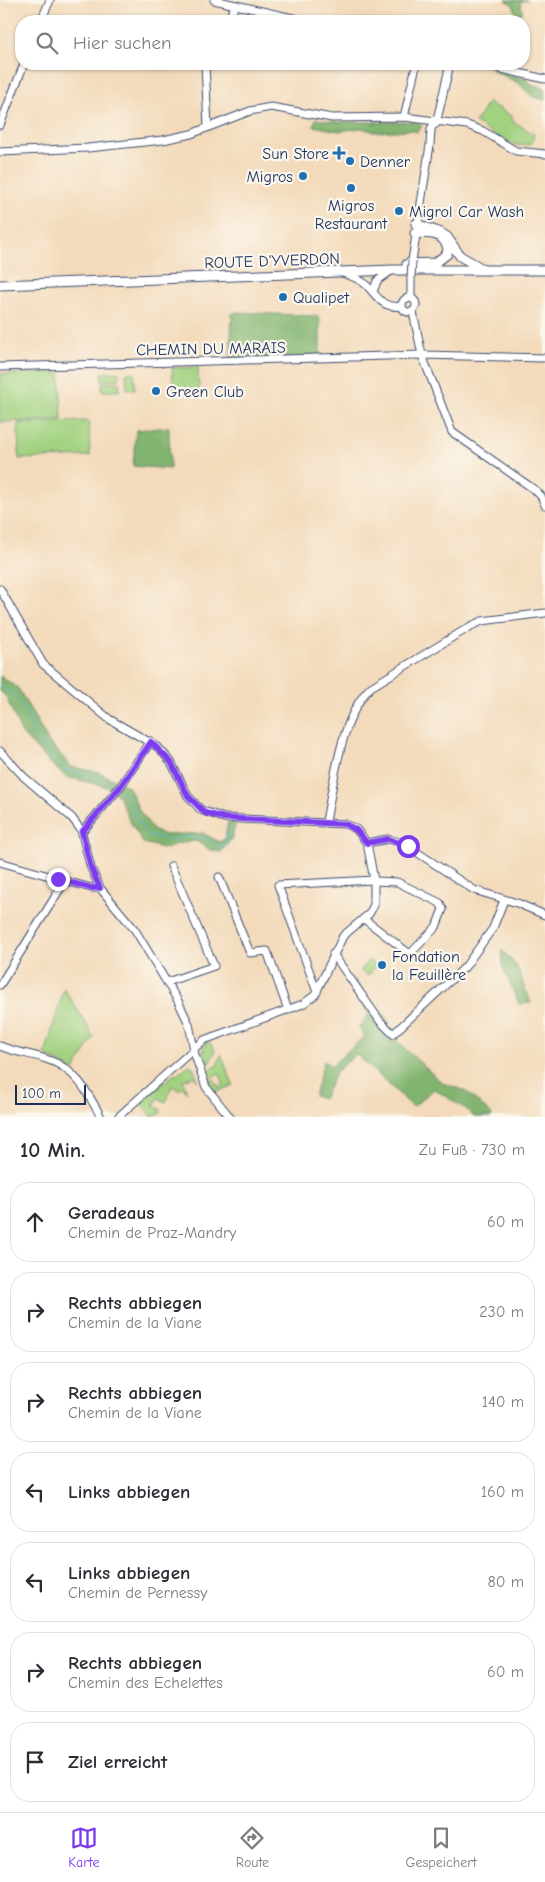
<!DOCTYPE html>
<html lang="de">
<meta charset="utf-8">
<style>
body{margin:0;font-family:"Comic Neue",sans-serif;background:#f2f2f3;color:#2b2b33}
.scale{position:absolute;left:15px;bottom:12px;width:71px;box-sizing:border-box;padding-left:5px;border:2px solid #1b2f5e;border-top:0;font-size:14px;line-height:18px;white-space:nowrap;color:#1b2f5e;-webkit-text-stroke:4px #fbf7ec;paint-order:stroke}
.stop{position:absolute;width:15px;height:15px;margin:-11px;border:4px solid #7c3aed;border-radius:50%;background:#fff}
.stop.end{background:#7c3aed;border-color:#fff;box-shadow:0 1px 5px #0008}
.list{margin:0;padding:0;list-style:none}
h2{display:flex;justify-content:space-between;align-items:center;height:65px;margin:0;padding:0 20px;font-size:21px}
h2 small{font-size:16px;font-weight:400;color:#7c7c81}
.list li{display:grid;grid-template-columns:32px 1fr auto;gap:15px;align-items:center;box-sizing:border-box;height:80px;margin:0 10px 10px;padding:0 10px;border:1px solid #e1e1e2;border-radius:20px}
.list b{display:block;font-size:19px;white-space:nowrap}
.list p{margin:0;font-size:16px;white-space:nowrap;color:#7c7c81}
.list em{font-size:16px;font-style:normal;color:#7c7c81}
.icon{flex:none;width:28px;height:28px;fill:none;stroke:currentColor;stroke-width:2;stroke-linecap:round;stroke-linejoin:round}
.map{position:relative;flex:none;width:545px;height:1117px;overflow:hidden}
.search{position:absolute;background:#fff;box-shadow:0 1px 4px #0004;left:15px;right:15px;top:15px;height:55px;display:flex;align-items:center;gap:12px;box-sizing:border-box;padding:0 18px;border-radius:20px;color:#7c7c81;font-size:19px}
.sheet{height:695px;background:#fff}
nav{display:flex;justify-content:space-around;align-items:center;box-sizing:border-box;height:70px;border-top:1px solid #e1e1e2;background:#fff;font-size:14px;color:#7c7c81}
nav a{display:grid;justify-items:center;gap:2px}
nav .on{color:#7c3aed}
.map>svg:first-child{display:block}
</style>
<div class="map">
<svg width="545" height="1117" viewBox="0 0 545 1117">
<rect width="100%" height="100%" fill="#fbf7ec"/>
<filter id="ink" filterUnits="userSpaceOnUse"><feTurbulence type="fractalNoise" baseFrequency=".02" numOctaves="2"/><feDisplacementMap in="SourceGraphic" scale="10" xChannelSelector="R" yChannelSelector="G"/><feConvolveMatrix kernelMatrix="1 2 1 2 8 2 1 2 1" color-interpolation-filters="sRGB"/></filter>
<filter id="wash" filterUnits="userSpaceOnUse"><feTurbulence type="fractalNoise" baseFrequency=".0096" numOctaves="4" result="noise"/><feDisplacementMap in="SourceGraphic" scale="20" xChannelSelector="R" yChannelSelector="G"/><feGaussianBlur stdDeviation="1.12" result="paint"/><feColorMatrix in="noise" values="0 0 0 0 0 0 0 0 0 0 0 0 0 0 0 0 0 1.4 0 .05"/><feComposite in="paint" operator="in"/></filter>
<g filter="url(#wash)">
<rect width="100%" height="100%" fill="#f3daba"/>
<g fill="#a2d280" stroke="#5e806f">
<path d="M488,102L513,117L511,120L534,134L532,143C516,153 490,131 475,123Z"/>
<path d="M198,367L199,391L173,392L172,368Z"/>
<path d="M60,372L62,420L0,422V374Z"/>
<path d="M119,372V380H102V373Z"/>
<path d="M134,372L135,389H127L126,373Z"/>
<rect x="102" y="383" width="17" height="8"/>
<path d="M89,421L90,456L19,459L18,423Z"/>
<path d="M368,960L376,966L368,976L361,971Z"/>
<path d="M64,988L94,1037L74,1071L45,1055Z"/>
<path d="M209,1041L215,1051L210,1062L206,1063L208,1070L217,1066L221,1054L233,1085L215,1093L208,1082L214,1079L218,1087L224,1084L219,1073L207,1080C202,1068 201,1053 206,1042Z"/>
<path d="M189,1065L193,1067L198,1080H196L195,1076L183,1080L187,1093L183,1087L179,1090L172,1086L166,1102L158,1098L154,1105L160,1109L161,1113L152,1117L141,1103L174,1074L175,1076Z"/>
</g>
<g fill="#81b46e" stroke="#4e7266">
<path d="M506,0H527L520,2L523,12L517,16L513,5Z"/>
<path d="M493,68C506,71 515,77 528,79L529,83L544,88L545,100L533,97L518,83L491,70Z"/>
<path d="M316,119L339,122H417L422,126L417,132L411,130L375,132L361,128L339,131L313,126Z"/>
<path d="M237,312L317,316L320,319V357L230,360L232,314Z"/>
<path d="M169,427L170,469L133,466L136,430Z"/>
<path d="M0,676L18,688L48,741L72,767L98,772L129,787L139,810L154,831L166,835L203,833L219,842L225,839L228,821H236L232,838L221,852L210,850L196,841L175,844L166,849L143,843L129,820L119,796L107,787L67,777L52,765L22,734L6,697L0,691Z"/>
<path d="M502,950L516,965L531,1003L519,1004L503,968Z"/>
<path d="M355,980L380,1017L384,1013L398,1042L442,1083L466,1091L492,1115L491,1117H474L466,1109L434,1089L413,1107L356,1054L336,1072L323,1099L314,1096L324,1061L331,1066L365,1036L359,1027L369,1014L349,983Z"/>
</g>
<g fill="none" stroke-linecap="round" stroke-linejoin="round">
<g stroke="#57b0d4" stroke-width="1">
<path d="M0,685L11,692L20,703L31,722L35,738L63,769L99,778L116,788"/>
<path d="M120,791L129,800L134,815L148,836L172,840L182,837L207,838L221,848L226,843L229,827"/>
</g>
</g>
</g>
<g filter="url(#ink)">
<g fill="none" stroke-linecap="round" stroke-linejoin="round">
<defs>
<g id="minor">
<path d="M214,0L306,21"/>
<path d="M41,21L50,0"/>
<path d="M227,21L236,5"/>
<path d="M205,64L208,127"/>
<path d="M480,64L545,79"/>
<path d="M404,117L416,66"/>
<path d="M436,124L450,64"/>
<path d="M0,125L24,64"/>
<path d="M0,152L88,148L163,140L191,134L250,111L271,107L332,118L404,117L467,125L483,131L516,151L545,154"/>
<path d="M412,261L430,145L431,129L436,120"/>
<path d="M343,273C350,276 358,278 364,283C378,295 380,309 402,306"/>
<path d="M411,278V298"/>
<path d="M373,292L377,281L391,271"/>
<circle cx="409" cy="305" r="7"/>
<path d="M413,312L422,355L452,432L535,490L541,496L545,505"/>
<path d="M0,367L422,355L545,358"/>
<path d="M0,589L43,664L109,719L158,747L171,762L188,796L201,810L224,818L345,824L356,829L367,843L374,880V905L369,914L343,936L315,995L303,1004L204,1040L118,1117"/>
<path d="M0,751L24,777L72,818L81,830L91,868L100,888L135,930L178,1001L189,1024L195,1055L206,1087L230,1117"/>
<path d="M326,821C334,782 341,715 371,687L471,626L482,621L545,613"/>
<path d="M82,832L120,787L151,741"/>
<path d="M367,843L388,839L403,843L474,890L517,903L545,915"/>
<path d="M0,862L91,888H100"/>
<path d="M219,877L250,953L267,951L288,1010"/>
<path d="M364,919L410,954L436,927L443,909L440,903L397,882L374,881"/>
<path d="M333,954L380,1021L393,1034L465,967L493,928L504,900"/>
<path d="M167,982L214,966L171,866"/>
<path d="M0,985L65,881"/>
<path d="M317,992L278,885L374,880"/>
<path d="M0,1046C14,1052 31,1054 46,1059C75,1068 87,1091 101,1117"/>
</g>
<g id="major">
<path d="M416,224L441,233L447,237L460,256L481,268"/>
<path d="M407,264L435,263L447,254L448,248C442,231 429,234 415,233"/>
<path d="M0,285L393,270H545"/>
</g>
</defs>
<use href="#minor" stroke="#3b496c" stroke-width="9"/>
<use href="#major" stroke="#3b496c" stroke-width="11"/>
<use href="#minor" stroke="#fff" stroke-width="7"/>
<use href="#major" stroke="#fff" stroke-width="9"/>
<defs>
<path id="minor-bridge" d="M411,278L412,261"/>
</defs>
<use href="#minor-bridge" stroke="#3b496c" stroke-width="9" stroke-linecap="butt"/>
<use href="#minor-bridge" stroke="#fff" stroke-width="7"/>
</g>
</g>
<g fill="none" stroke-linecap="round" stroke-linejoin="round" filter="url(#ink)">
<path stroke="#7c3aed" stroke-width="6" d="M58,879L91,888H100L91,868L82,832L120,787L151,742L171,762L188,796L205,813L224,818L345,824L356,830L367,843L388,839L408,846"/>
</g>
<g fill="#1f6fb2" stroke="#fbf7ec" stroke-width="2">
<path d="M336.5 145.5h5v5h5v5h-5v5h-5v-5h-5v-5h5z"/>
<circle cx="350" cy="161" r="5"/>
<circle cx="303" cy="176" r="5"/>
<circle cx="351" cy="188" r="5"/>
<circle cx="399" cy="211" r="5"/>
<circle cx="283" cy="297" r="5"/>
<circle cx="156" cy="391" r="5"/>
<circle cx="382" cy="965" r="5"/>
</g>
<g text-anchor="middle" stroke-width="4.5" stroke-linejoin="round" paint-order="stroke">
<g font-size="16" fill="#1b2f5e" stroke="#fbf7ec" text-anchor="start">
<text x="329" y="159" text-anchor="end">Sun Store</text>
<text x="360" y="167">Denner</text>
<text x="293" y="182" text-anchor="end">Migros</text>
<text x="351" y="211" text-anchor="middle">Migros<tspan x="351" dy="18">Restaurant</tspan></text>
<text x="409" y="217">Migrol Car Wash</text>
<text x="293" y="303">Qualipet</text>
<text x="166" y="397">Green Club</text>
<text x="392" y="962">Fondation<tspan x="392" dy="18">la Feuillère</tspan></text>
</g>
<g font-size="16" fill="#1b2f5e" stroke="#fbf7ec">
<text transform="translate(272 260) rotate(-2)" y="6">ROUTE D'YVERDON</text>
<text transform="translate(211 348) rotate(-1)" y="6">CHEMIN DU MARAIS</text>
</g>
</g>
</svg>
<div class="scale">100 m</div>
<div class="stop" style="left:408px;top:846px"></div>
<div class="stop end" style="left:58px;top:879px"></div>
<div class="search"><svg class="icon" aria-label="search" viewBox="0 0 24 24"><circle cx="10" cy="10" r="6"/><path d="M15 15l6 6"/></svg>Hier suchen</div>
</div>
<section class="sheet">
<h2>10 Min.<small>Zu Fuß · 730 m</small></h2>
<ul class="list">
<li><svg class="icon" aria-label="ahead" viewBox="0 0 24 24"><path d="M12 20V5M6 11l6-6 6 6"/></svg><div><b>Geradeaus</b><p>Chemin de Praz-Mandry</p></div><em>60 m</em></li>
<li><svg class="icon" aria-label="right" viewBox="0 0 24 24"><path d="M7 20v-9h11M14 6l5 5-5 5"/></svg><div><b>Rechts abbiegen</b><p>Chemin de la Viane</p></div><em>230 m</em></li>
<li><svg class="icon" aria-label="right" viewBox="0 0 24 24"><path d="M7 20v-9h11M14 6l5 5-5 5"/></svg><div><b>Rechts abbiegen</b><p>Chemin de la Viane</p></div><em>140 m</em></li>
<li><svg class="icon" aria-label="left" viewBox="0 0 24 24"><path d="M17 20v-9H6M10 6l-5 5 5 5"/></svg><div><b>Links abbiegen</b></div><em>160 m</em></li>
<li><svg class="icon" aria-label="left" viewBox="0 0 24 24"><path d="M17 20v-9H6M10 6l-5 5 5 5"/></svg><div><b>Links abbiegen</b><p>Chemin de Pernessy</p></div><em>80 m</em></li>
<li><svg class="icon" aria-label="right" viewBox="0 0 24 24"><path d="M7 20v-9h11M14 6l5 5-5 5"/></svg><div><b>Rechts abbiegen</b><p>Chemin des Echelettes</p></div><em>60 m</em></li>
<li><svg class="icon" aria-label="arrive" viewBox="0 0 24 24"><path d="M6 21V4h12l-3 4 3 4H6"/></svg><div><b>Ziel erreicht</b></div></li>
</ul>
</section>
<nav>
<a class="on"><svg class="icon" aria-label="map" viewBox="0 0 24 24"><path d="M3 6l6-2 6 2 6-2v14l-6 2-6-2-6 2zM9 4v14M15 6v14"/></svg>Karte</a>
<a><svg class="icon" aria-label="directions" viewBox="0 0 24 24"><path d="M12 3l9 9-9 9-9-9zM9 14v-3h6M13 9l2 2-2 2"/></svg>Route</a>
<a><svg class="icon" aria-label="saved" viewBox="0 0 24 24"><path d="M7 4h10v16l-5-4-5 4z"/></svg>Gespeichert</a>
</nav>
